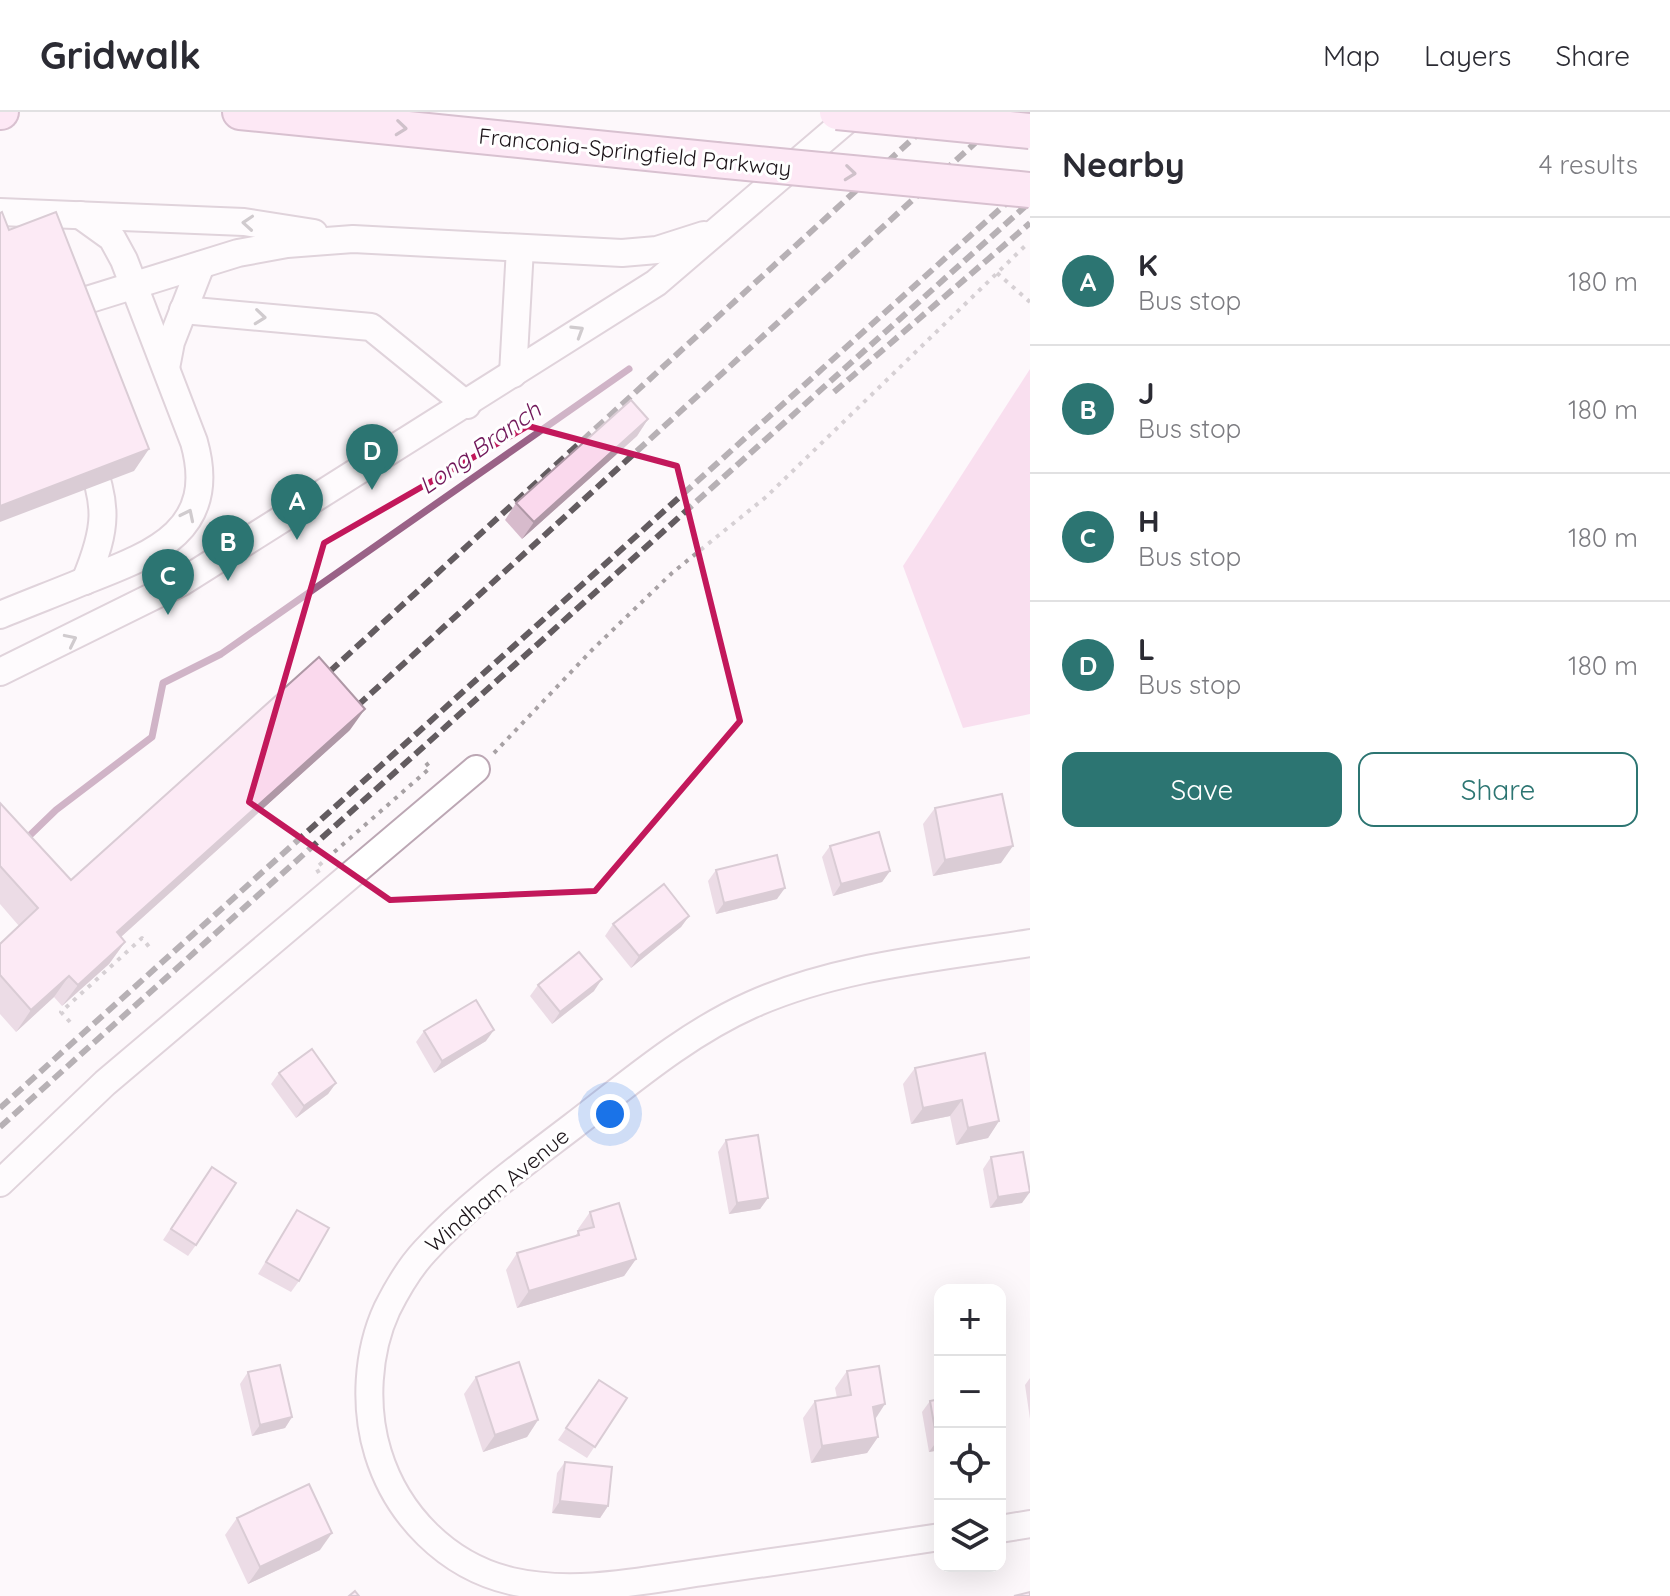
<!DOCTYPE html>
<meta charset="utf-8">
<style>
body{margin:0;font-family:Quicksand,sans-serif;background:#f2f2f3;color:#2b2b33}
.controls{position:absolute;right:24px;bottom:24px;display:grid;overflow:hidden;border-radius:16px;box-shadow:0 8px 32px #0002}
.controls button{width:72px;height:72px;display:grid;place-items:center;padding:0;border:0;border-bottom:2px solid #e1e1e2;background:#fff;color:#2b2b33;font:40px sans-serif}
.you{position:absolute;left:610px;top:1002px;width:28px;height:28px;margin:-20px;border:6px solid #fff;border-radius:50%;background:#1a73e8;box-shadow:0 0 0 12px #1a73e833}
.badge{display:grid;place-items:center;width:52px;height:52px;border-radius:50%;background:#2c7572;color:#fff;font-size:26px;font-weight:700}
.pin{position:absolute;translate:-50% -66px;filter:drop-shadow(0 2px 4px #0008)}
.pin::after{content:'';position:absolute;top:42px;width:28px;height:24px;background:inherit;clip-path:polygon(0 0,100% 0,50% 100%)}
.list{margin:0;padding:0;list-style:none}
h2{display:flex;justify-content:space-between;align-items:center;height:104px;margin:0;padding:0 32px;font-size:34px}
h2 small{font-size:26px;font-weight:400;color:#7c7c81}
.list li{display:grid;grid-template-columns:52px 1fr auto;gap:24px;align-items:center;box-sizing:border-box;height:128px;padding:0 32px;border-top:2px solid #e1e1e2}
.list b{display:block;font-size:30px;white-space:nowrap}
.list p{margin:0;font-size:26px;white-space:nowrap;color:#7c7c81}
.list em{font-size:26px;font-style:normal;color:#7c7c81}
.actions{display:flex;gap:16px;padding:24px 32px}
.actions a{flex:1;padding:18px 0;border:2px solid #2c7572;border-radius:16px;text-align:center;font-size:28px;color:#2c7572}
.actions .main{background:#2c7572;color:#fff}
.icon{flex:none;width:44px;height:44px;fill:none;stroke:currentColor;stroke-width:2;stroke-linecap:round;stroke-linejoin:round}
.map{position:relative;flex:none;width:1030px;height:1484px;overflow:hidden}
header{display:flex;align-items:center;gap:48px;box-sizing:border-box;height:112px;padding:0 40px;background:#fff;border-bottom:2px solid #e1e1e2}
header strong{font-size:38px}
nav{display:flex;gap:44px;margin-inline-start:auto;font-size:28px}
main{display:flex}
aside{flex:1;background:#fff}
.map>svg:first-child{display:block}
</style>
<header>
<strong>Gridwalk</strong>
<nav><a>Map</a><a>Layers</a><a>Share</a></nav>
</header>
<main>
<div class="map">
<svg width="1030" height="1484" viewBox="0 0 1030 1484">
<rect width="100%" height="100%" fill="#fdf8fb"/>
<path fill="#f3c2e1" d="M1030,257V602L963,616L903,454Z"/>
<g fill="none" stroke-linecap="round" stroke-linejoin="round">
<path stroke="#9a6287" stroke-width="7" d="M25,728L56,698L152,625L163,571L221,542L629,257"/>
<defs>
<g id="minor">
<path d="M0,100L244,110L314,121"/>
<path d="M183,198L371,215L467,293"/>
<path d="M0,215L238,141L287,132L353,127L622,141L657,138L704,123"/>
<path d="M166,256L171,230L201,153"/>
<path d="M513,262L520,136"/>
<path d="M85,469C108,414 108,394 87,339"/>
<path d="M0,503C29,491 58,480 87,468C154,442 219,418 194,330L124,148L112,126L80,103"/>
<path d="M0,560L182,470L656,171L856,0"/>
<path d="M0,1071L105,971L476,657"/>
<path d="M1000,1417L1030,1412"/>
<path d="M940,1425C863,1437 787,1448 710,1459C645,1468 576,1484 511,1469C447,1454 397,1403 378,1341C364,1296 367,1240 387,1197C397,1177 410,1155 425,1139C468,1092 522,1053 573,1014C629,971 686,922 751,893C838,854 937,846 1030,831"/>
</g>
<g id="major">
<path d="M0,0H1"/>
<path d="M240,0L716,48"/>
</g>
</defs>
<use href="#minor" stroke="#bca7b4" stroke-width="30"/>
<use href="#major" stroke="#ac7e9b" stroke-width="38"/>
<g stroke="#a7a1a4" stroke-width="4" stroke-dasharray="4 6" stroke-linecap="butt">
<path d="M997,161L1030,190"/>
<path d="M494,641L592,538L672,461L766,385L1025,134"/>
<path d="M319,761L316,756L430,656L423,647"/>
<path d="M70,910L61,900L142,826L150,836"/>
</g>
<use href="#minor" stroke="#fff" stroke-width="26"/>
<use href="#major" stroke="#fcd4ed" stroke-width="34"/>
<g stroke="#635c60" stroke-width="6" stroke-dasharray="12 6" stroke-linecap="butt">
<path d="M834,280L1030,111"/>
<path d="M316,572L942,0"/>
<path d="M344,606L1009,0"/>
<path d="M0,996L1030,70"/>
<path d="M0,1015L1030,90"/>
</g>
<defs>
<g id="major-bridge">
<path d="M837,0L1030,19"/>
<path d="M716,48L1030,78"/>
</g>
</defs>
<use href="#major-bridge" stroke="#ac7e9b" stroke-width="38" stroke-linecap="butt"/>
<use href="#major-bridge" stroke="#fcd4ed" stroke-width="34"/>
</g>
<g fill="#d7bbcc">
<path d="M648,307L637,324L522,427L505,408L516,391Z"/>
<path d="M350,618L121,825L125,830L109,852L62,894L54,885L16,920L0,902V832L19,814L0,792V691L71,768Z"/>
<path d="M935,696L1001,751L933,764L923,712Z"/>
<path d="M830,734L890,759L882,770L833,784L822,745Z"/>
<path d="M716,758L777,787L716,802L708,769Z"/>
<path d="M689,804L681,815L631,856L605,824L613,812Z"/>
<path d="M538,873L594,879L552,912L530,884Z"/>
<path d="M424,919L486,929L434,961L416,930Z"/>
<path d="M915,956L999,1009L988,1026L956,1033L950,1004L911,1012L903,972Z"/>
<path d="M279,961L336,971L328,982L296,1006L271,972Z"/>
<path d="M726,1028L768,1086L760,1097L729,1102L718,1040Z"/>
<path d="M991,1045L1022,1091L990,1096L983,1057Z"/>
<path d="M204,1066L196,1133L188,1144L163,1128Z"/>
<path d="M297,1098L299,1169L291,1180L258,1162Z"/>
<path d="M590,1100L636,1147L624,1164L517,1196L506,1158L517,1141L575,1124L579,1119L578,1117Z"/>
<path d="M847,1259L875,1307L878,1325L867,1341L811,1351L803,1306L815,1289L837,1286L835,1276Z"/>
<path d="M248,1260L292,1305L285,1316L252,1324L240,1272Z"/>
<path d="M476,1265L538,1308L527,1325L483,1340L464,1282Z"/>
<path d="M1030,1266V1307L1025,1273Z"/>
<path d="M599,1268L627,1286L587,1346L558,1328Z"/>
<path d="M930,1289L940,1338L929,1340L922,1300Z"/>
<path d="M565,1350L608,1394L600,1406L552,1401L557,1361Z"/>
<path d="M237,1406L320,1438L248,1472L225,1423Z"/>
</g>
<g fill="#af98a6">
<path d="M648,307L637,324L522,427L534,410Z"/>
<path d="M149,337L134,359L0,410V394Z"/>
<path d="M365,597L350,618L102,842L117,820Z"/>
<path d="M1013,734L1001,751L933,764L945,748Z"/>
<path d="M890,759L882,770L833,784L841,772Z"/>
<path d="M785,776L777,787L716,802L724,791Z"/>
<path d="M689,804L681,815L631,856L639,844Z"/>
<path d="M125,830L109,852L62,894L78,873Z"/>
<path d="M69,864L54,885L16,920L31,898Z"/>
<path d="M602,867L594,879L552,912L560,900Z"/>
<path d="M494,918L486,929L434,961L442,949Z"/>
<path d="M336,971L328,982L296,1006L304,994Z"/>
<path d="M962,988L950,1004L911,1012L923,996Z"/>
<path d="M999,1009L988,1026L956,1033L968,1016Z"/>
<path d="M1030,1080L1022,1091L990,1096L998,1085Z"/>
<path d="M768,1086L760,1097L729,1102L737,1091Z"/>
<path d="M636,1147L624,1164L517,1196L529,1179Z"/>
<path d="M885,1292L874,1309L873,1295Z"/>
<path d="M292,1305L285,1316L252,1324L260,1313Z"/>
<path d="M538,1308L527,1325L483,1340L495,1323Z"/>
<path d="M878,1325L867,1341L811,1351L822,1334Z"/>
<path d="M940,1328V1338L929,1340L937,1329Z"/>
<path d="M560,1389L608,1394L600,1406L552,1401Z"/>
<path d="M332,1421L320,1438L248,1472L260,1455Z"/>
</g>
<g fill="#fad9ed" stroke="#af98a6" stroke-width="2">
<path d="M2,100L9,118L56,100L149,337L0,394V101Z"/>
<path d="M631,288L648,307L534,410L516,391Z"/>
<path d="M319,545L365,597L117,820L125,830L78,873L69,864L31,898L0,863V832L38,796L0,754V691L71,768Z"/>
<path d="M1002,682L1013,734L945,748L935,696Z"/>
<path d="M879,720L890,759L841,772L830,734Z"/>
<path d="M777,743L785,776L724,791L716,758Z"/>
<path d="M664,772L689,804L639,844L613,812Z"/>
<path d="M579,840L602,867L560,900L538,873Z"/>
<path d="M476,888L494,918L442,949L424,919Z"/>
<path d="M312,937L336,971L304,994L279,961Z"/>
<path d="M985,941L999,1009L968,1016L962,988L923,996L915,956Z"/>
<path d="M758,1023L768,1086L737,1091L726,1028Z"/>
<path d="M1023,1040L1030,1080L998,1085L991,1045Z"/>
<path d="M212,1055L236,1071L196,1133L171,1117Z"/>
<path d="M619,1091L636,1147L529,1179L517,1141L579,1123L578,1119L594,1115L590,1100Z"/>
<path d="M297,1098L329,1116L299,1169L266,1150Z"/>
<path d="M519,1250L538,1308L495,1323L476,1265Z"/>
<path d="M280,1253L292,1305L260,1313L248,1260Z"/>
<path d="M879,1254L885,1292L873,1295L878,1325L822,1334L815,1289L851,1283L847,1259Z"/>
<path d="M599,1268L627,1286L595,1335L566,1316Z"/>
<path d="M940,1287V1328L937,1329L930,1289Z"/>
<path d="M565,1350L612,1355L608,1394L560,1389Z"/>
<path d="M309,1372L332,1421L260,1455L237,1406Z"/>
<path d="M355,1479L359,1484H349Z"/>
<path d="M1030,1480V1484H1014Z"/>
</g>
<defs><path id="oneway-chevron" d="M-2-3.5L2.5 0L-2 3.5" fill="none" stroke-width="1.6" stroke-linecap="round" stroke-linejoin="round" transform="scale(2)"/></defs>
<g stroke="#977e8e">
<use href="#oneway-chevron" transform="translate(401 16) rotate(6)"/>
<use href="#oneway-chevron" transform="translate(850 61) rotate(6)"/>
</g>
<g stroke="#999598">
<use href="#oneway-chevron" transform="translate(248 111) rotate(-176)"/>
<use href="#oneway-chevron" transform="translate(260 205) rotate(6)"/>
<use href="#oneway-chevron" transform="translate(578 219) rotate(-32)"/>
<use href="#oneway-chevron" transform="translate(188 403) rotate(-64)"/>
<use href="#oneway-chevron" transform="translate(71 528) rotate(-26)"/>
</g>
<path d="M0 0H1030V1484H0ZM528,314L677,354L740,609L595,779L390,788L249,690L324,431Z" fill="#fdf8fb" fill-opacity=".55" fill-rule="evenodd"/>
<path fill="none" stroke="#c2185b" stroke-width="6" stroke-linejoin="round" d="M528,314L677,354L740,609L595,779L390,788L249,690L324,431Z"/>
<g text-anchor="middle" stroke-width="6" stroke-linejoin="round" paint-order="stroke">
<g font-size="22" fill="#1c1419" stroke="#fff">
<text transform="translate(635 40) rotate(6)" y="8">Franconia-Springfield Parkway</text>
<text transform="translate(497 1078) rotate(-40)" y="8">Windham Avenue</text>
</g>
<g font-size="24" font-style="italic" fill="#71185a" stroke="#fff">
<text transform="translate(480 336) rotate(-35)" y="8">Long Branch</text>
</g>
</g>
</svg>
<div class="controls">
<button>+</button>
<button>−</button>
<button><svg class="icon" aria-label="locate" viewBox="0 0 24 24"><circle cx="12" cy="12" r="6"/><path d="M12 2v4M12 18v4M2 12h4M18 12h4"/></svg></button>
<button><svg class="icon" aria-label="layers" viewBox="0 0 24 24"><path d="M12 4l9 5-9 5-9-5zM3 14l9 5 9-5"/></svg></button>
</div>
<div class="you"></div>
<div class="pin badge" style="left:297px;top:428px">A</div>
<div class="pin badge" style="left:228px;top:469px">B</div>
<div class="pin badge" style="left:168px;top:503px">C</div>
<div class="pin badge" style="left:372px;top:378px">D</div>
</div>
<aside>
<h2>Nearby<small>4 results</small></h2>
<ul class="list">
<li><span class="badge">A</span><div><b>K</b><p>Bus stop</p></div><em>180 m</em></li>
<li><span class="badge">B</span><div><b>J</b><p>Bus stop</p></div><em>180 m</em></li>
<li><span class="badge">C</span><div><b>H</b><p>Bus stop</p></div><em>180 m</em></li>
<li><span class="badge">D</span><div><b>L</b><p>Bus stop</p></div><em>180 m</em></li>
</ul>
<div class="actions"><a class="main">Save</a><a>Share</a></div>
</aside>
</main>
